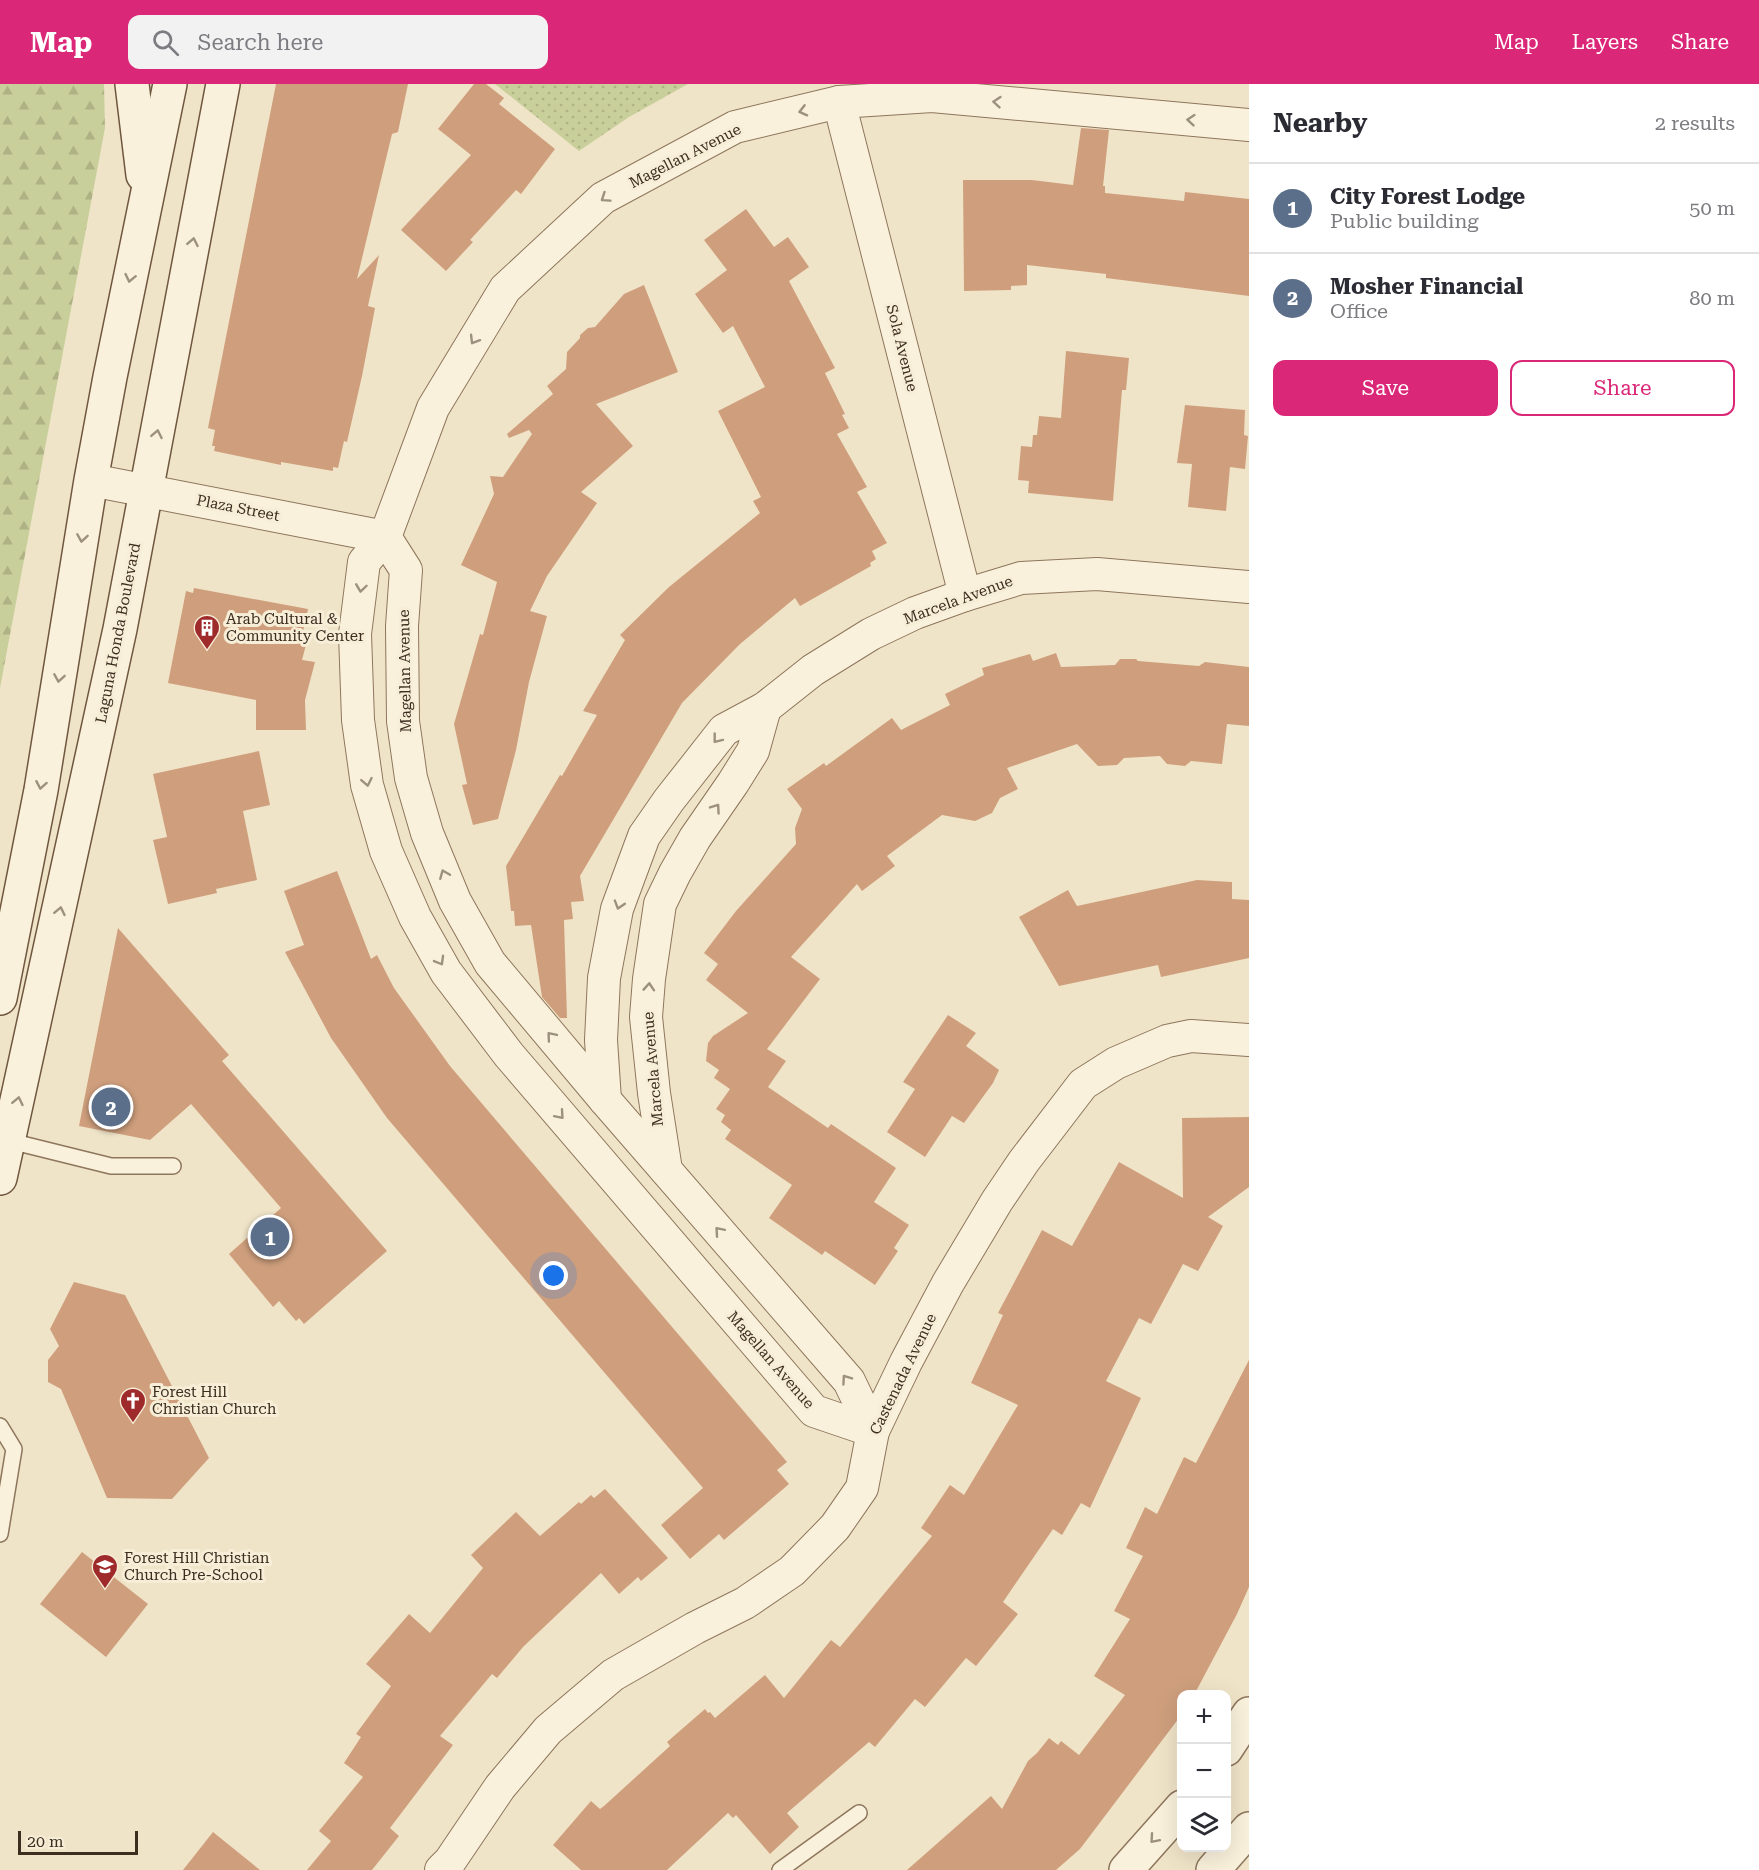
<!DOCTYPE html>
<meta charset="utf-8">
<style>
body{margin:0;font-family:"Roboto Serif",serif;background:#f2f2f3;color:#2b2b33}
.controls{position:absolute;right:18px;bottom:18px;display:grid;overflow:hidden;border-radius:12px;box-shadow:0 6px 24px #0002}
.controls button{width:54px;height:54px;display:grid;place-items:center;padding:0;border:0;border-bottom:2px solid #e1e1e2;background:#fff;color:#2b2b33;font:30px sans-serif}
.scale{position:absolute;left:18px;bottom:15px;width:120px;box-sizing:border-box;padding-left:6px;border:3px solid #3d2e20;border-top:0;font-size:16px;line-height:21px;white-space:nowrap;color:#3d2e20;-webkit-text-stroke:4px #f7eed8;paint-order:stroke}
.you{position:absolute;left:554px;top:1192px;width:21px;height:21px;margin:-15px;border:4px solid #fff;border-radius:50%;background:#1a73e8;box-shadow:0 0 0 9px #1a73e833}
.badge{display:grid;place-items:center;width:39px;height:39px;border-radius:50%;background:#db2777;color:#fff;font-size:20px;font-weight:700}
.pin{position:absolute;translate:-50% -50%;border:3px solid #fff;box-shadow:0 2px 6px #0006}
.list{margin:0;padding:0;list-style:none}
h2{display:flex;justify-content:space-between;align-items:center;height:78px;margin:0;padding:0 24px;font-size:26px}
h2 small{font-size:20px;font-weight:400;color:#7c7c81}
.list li{display:grid;grid-template-columns:39px 1fr auto;gap:18px;align-items:center;box-sizing:border-box;height:90px;padding:0 24px;border-top:2px solid #e1e1e2}
.list b{display:block;font-size:22px;white-space:nowrap}
.list p{margin:0;font-size:20px;white-space:nowrap;color:#7c7c81}
.list em{font-size:20px;font-style:normal;color:#7c7c81}
.actions{display:flex;gap:12px;padding:18px 24px}
.actions a{flex:1;padding:14px 0;border:2px solid #db2777;border-radius:12px;text-align:center;font-size:21px;color:#db2777}
.actions .main{background:#db2777;color:#fff}
.icon{flex:none;width:33px;height:33px;fill:none;stroke:currentColor;stroke-width:2;stroke-linecap:round;stroke-linejoin:round}
.map{position:relative;flex:none;width:1249px;height:1786px;overflow:hidden}
header{display:flex;align-items:center;gap:36px;box-sizing:border-box;height:84px;padding:0 30px;background:#db2777;color:#fff}
header strong{font-size:28px}
nav{display:flex;gap:33px;margin-inline-start:auto;font-size:21px}
.search{width:420px;height:54px;background:#f2f2f3;display:flex;align-items:center;gap:15px;box-sizing:border-box;padding:0 21px;border-radius:12px;color:#7c7c81;font-size:22px}
main{display:flex}
aside{flex:1;background:#fff}
.map>svg:first-child{display:block}
</style>
<header>
<strong>Map</strong>
<div class="search"><svg class="icon" aria-label="search" viewBox="0 0 24 24"><circle cx="10" cy="10" r="6"/><path d="M15 15l6 6"/></svg>Search here</div>
<nav><a>Map</a><a>Layers</a><a>Share</a></nav>
</header>
<main>
<div class="map">
<svg width="1249" height="1786" viewBox="0 0 1249 1786">
<defs>
<pattern id="forest-firs" width="22" height="20" patternUnits="userSpaceOnUse" patternTransform="scale(1.5)"><rect width="22" height="20" fill="#c9cf9b"/><path d="M5 1l3.5 6h-7zM16 11l3.5 6h-7z" fill="#aeb285"/></pattern>
<pattern id="park-dots" width="8" height="8" patternUnits="userSpaceOnUse" patternTransform="scale(1.5)"><rect width="8" height="8" fill="#c9cf9b"/><path d="M2 2h.1M6 6h.1" fill="none" stroke="#aeb285" stroke-width="1.8" stroke-linecap="round"/></pattern>
</defs>
<rect width="100%" height="100%" fill="#f0e4c8"/>
<path fill="url(#forest-firs)" d="M0,0H104L105,44L0,604Z"/>
<path fill="url(#park-dots)" d="M495,0H688L629,33L579,67Z"/>
<g fill="#cf9f7d">
<path d="M276,0H408L398,48L392,50L357,195L379,171L368,222L375,224L362,292L347,358L344,357L338,384L333,383V387L281,378V381L214,367L215,362H212L215,346L208,344Z"/>
<path d="M474,0H486L504,14L499,20L555,65L521,110L516,106L470,156L473,158L446,187L401,146L471,71L438,45Z"/>
<path d="M1081,44L1109,46L1103,102H1105V109L1184,117L1185,108L1249,115V212L1106,194V190L1027,181V201L1011,202V206L964,207L963,96H1032L1073,101Z"/>
<path d="M746,125L774,163L788,153L809,183L789,197L835,284L825,289L845,330L842,331L849,344L837,350L867,403L857,408L887,459L872,467L876,475L870,479L871,482L800,522L795,514L740,560L682,619L580,792L584,817L571,818L573,835L564,836L567,934H560L542,913L531,841L515,842L514,827H511L506,782L560,691L562,692L597,631L583,627L625,556L620,551L669,503L760,429L753,417L761,413L718,327L765,303L733,242L723,249L695,210L727,186L704,156Z"/>
<path d="M644,201L678,288L596,320L633,362L581,408L597,419L547,492L530,527L547,532L529,598L516,666L498,735L473,741L462,701L467,700L454,640L480,550L483,551L497,498L461,481L494,410L490,392L503,393L532,350L529,346L509,354L507,350L553,310L547,302L566,285L567,268L580,254V251L588,244L595,243L624,210Z"/>
<path d="M1066,267L1129,274L1126,306H1122L1113,417L1028,409L1029,397L1018,396L1021,362L1032,363L1033,351H1037L1039,332L1061,334Z"/>
<path d="M1185,321L1245,326L1244,351L1248,352L1245,385L1230,383L1226,427L1188,423L1192,380L1177,379Z"/>
<path d="M194,504L308,525L301,556L307,557L302,576L315,578L305,616L306,646H256V616L168,599L186,507L193,509Z"/>
<path d="M1056,569L1061,583L1115,581L1120,575H1136L1138,577L1199,582L1205,578L1249,583V642L1227,640L1222,680L1191,677L1185,682L1167,680L1160,672L1124,674L1117,681L1098,682L1077,660L1007,684L1018,705L1000,714L992,729L975,737L942,731L887,772L895,782L862,807L857,800L791,873L820,895L767,965L786,977L768,1003L828,1044L831,1040L896,1084L874,1118L909,1141L894,1164L898,1167L875,1201L825,1167L822,1171L769,1134L792,1101L725,1055L731,1046L721,1038L725,1031L716,1025L730,1005L714,994L719,986L706,977L708,959L713,952L748,929L706,896L718,880L704,869L736,827L796,760L795,744L802,725L787,705L824,679L826,682L892,634L901,646L950,621L945,610L984,591L982,584L1030,570L1033,577Z"/>
<path d="M259,667L270,721L243,727L257,796L216,805L217,809L168,820L153,756L167,753L153,690Z"/>
<path d="M337,787L371,875L377,871L394,904L450,982L787,1378L777,1386L789,1400L724,1456L719,1450L690,1475L661,1441L703,1404L387,1034L331,954L285,868L304,861L284,807Z"/>
<path d="M1197,796L1232,798V815L1249,816V874L1161,893L1158,881L1059,902L1019,833L1068,806L1077,822Z"/>
<path d="M118,844L229,971L222,977L387,1167L304,1240L299,1234L296,1237L279,1217L273,1223L229,1170L281,1124L191,1020L150,1056L79,1042Z"/>
<path d="M948,931L976,949L966,962L999,986L993,999L964,1039L952,1032L925,1073L887,1048L915,1005L903,998Z"/>
<path d="M1249,1033V1103L1208,1133L1223,1142L1198,1187L1183,1180L1151,1240L1139,1234L1106,1297L1141,1314L1090,1424L1081,1419L1062,1451L1053,1445L1003,1518L1018,1530L976,1582L966,1574L925,1623L915,1615L875,1663L869,1658L787,1729L799,1743L770,1770L736,1731L733,1734L728,1729L667,1786H581L553,1761L591,1717L600,1725L604,1722L670,1662L667,1658L705,1625L708,1629L710,1628L715,1634L765,1591L784,1614L831,1556L840,1563L932,1452L921,1444L950,1401L964,1411L1018,1321L971,1299L1003,1231L998,1229L1042,1146L1072,1162L1119,1078L1183,1114L1182,1034Z"/>
<path d="M74,1198L125,1211L209,1374L172,1415L107,1414L61,1305L48,1298V1276L59,1262L50,1245Z"/>
<path d="M1249,1276V1503L1237,1530L1194,1611H1182V1631L1179,1634L1080,1765L1056,1786H907L991,1712L1002,1725L1028,1677L1037,1669L1049,1654L1058,1661L1061,1657L1079,1671L1125,1611L1094,1592L1130,1535L1114,1527L1143,1472L1126,1464L1145,1423L1157,1430L1184,1373L1196,1379Z"/>
<path d="M605,1405L668,1474L641,1497L638,1493L619,1510L601,1489L523,1563L497,1594L492,1590L440,1652L453,1661L390,1744L399,1752L372,1786H307L331,1757L319,1747L363,1693L344,1679L361,1653L356,1650L391,1602L366,1580L409,1530L430,1549L483,1484L471,1471L516,1428L540,1452L579,1418L581,1420L591,1411L594,1414Z"/>
<path d="M82,1468L148,1520L106,1573L40,1520Z"/>
<path d="M213,1748L260,1786H183Z"/>
</g>
<g fill="none" stroke-linecap="round" stroke-linejoin="round">
<defs>
<g id="service">
<path d="M10,1057L111,1082H173"/>
<path d="M0,1342L14,1365L0,1450"/>
<path d="M780,1786L859,1729"/>
</g>
<g id="minor">
<path d="M839,18L965,511"/>
<path d="M91,396L385,453"/>
<path d="M385,453L406,486L402,542L403,637L411,694L427,749L455,817L490,879L605,1016L849,1297L873,1347"/>
<path d="M605,1016L601,956L604,894L617,825L644,752L669,716L724,646L765,624L813,586L871,550L915,529L965,511L1021,494L1097,490L1249,503"/>
<path d="M666,1086L654,1009L646,933L649,895L660,820L675,789L695,754L733,699L753,667L765,624"/>
<path d="M873,1347L814,1327L509,971L446,888L415,833L386,767L367,701L358,636L355,550L364,478L385,453L433,324L505,205L603,114L735,43L839,18L932,12L1249,41"/>
<path d="M441,1786L450,1777L500,1703L548,1646L613,1591L695,1544L745,1519L792,1487L835,1443L862,1404L873,1347L906,1278L948,1199L997,1117L1024,1077L1083,1000L1116,979L1167,957L1191,952L1249,956"/>
</g>
<g id="tertiary">
<path d="M1226,1665L1249,1630"/>
<path d="M1126,1786L1182,1723"/>
<path d="M1213,1786L1249,1745"/>
</g>
<g id="secondary">
<path d="M132,0L143,91"/>
<path d="M0,914L41,706L91,396L110,293L170,0"/>
<path d="M0,1094L120,545L223,0"/>
</g>
</defs>
<use href="#service" stroke="#8d765c" stroke-width="18"/>
<use href="#minor" stroke="#8d765c" stroke-width="34"/>
<use href="#tertiary" stroke="#8d765c" stroke-width="36"/>
<use href="#secondary" stroke="#6f573f" stroke-width="36"/>
<use href="#service" stroke="#faf1dc" stroke-width="15"/>
<use href="#minor" stroke="#faf1dc" stroke-width="32"/>
<use href="#tertiary" stroke="#faf1dc" stroke-width="33"/>
<use href="#secondary" stroke="#faf1dc" stroke-width="33"/>
</g>
<defs><path id="oneway-chevron" d="M-2-3.5L2.5 0L-2 3.5" fill="none" stroke-width="1.6" stroke-linecap="round" stroke-linejoin="round" transform="scale(1.5)"/></defs>
<g stroke="#9c907e">
<use href="#oneway-chevron" transform="translate(997 18) rotate(-175)"/>
<use href="#oneway-chevron" transform="translate(803 27) rotate(166)"/>
<use href="#oneway-chevron" transform="translate(1191 36) rotate(-175)"/>
<use href="#oneway-chevron" transform="translate(605 114) rotate(146)"/>
<use href="#oneway-chevron" transform="translate(193 158) rotate(-79)"/>
<use href="#oneway-chevron" transform="translate(130 194) rotate(102)"/>
<use href="#oneway-chevron" transform="translate(474 256) rotate(121)"/>
<use href="#oneway-chevron" transform="translate(157 350) rotate(-79)"/>
<use href="#oneway-chevron" transform="translate(82 454) rotate(99)"/>
<use href="#oneway-chevron" transform="translate(361 504) rotate(98)"/>
<use href="#oneway-chevron" transform="translate(59 594) rotate(99)"/>
<use href="#oneway-chevron" transform="translate(717 655) rotate(128)"/>
<use href="#oneway-chevron" transform="translate(367 698) rotate(79)"/>
<use href="#oneway-chevron" transform="translate(41 701) rotate(100)"/>
<use href="#oneway-chevron" transform="translate(716 724) rotate(-55)"/>
<use href="#oneway-chevron" transform="translate(444 790) rotate(-112)"/>
<use href="#oneway-chevron" transform="translate(619 821) rotate(107)"/>
<use href="#oneway-chevron" transform="translate(60 827) rotate(-78)"/>
<use href="#oneway-chevron" transform="translate(440 877) rotate(60)"/>
<use href="#oneway-chevron" transform="translate(649 903) rotate(-86)"/>
<use href="#oneway-chevron" transform="translate(551 952) rotate(-130)"/>
<use href="#oneway-chevron" transform="translate(18 1017) rotate(-78)"/>
<use href="#oneway-chevron" transform="translate(560 1031) rotate(49)"/>
<use href="#oneway-chevron" transform="translate(719 1147) rotate(-131)"/>
<use href="#oneway-chevron" transform="translate(846 1295) rotate(-125)"/>
<use href="#oneway-chevron" transform="translate(1154 1755) rotate(131)"/>
</g>
<defs>
<symbol id="building-pin" viewBox="-11 -11 22 30"><path d="M0 17L-7.5 6A9.5 9.5 0 1 1 7.5 6Z" fill="#9e2a2b" stroke="#f7eed8"/><path d="M-4-6H4V6H1V3H-1V6H-4ZM-2.5-4.3h1.7v1.8h-1.7ZM.8-4.3h1.7v1.8H.8ZM-2.5-1h1.7V.8h-1.7ZM.8-1h1.7V.8H.8Z" fill="#fff"/></symbol>
<symbol id="church-pin" viewBox="-11 -11 22 30"><path d="M0 17L-7.5 6A9.5 9.5 0 1 1 7.5 6Z" fill="#9e2a2b" stroke="#f7eed8"/><path d="M-1.2-6h2.4v3.5h3.3v2.4h-3.3V6h-2.4V-.1h-3.3v-2.4h3.3Z" fill="#fff"/></symbol>
<symbol id="school-pin" viewBox="-11 -11 22 30"><path d="M0 17L-7.5 6A9.5 9.5 0 1 1 7.5 6Z" fill="#9e2a2b" stroke="#f7eed8"/><path d="M0-5L7-2L0 1L-7-2ZM-4 1L0 2.5L4 1V4Q0 6-4 4Z" fill="#fff"/></symbol>
</defs>
<g fill-rule="evenodd">
<use href="#building-pin" x="192" y="529" width="30" height="40"/>
<use href="#church-pin" x="118" y="1302" width="30" height="40"/>
<use href="#school-pin" x="90" y="1468" width="30" height="40"/>
</g>
<g text-anchor="middle" stroke-width="6" stroke-linejoin="round" paint-order="stroke">
<g font-size="15" fill="#3d2e20" stroke="#f7eed8">
<text transform="translate(685 72) rotate(-27)" y="5">Magellan Avenue</text>
<text transform="translate(902 264) rotate(76)" y="5">Sola Avenue</text>
<text transform="translate(238 424) rotate(11)" y="5">Plaza Street</text>
<text transform="translate(958 516) rotate(-20)" y="5">Marcela Avenue</text>
<text transform="translate(118 549) rotate(-79)" y="5">Laguna Honda Boulevard</text>
<text transform="translate(405 587) rotate(-91)" y="5">Magellan Avenue</text>
<text transform="translate(653 985) rotate(-95)" y="5">Marcela Avenue</text>
<text transform="translate(771 1276) rotate(49)" y="5">Magellan Avenue</text>
<text transform="translate(903 1290) rotate(-64)" y="5">Castenada Avenue</text>
</g>
<g font-size="15" fill="#3d2e20" stroke="#f7eed8" text-anchor="start">
<text x="226" y="540">Arab Cultural &amp;<tspan x="226" dy="17">Community Center</tspan></text>
<text x="152" y="1313">Forest Hill<tspan x="152" dy="17">Christian Church</tspan></text>
<text x="124" y="1479">Forest Hill Christian<tspan x="124" dy="17">Church Pre-School</tspan></text>
</g>
</g>
</svg>
<div class="controls">
<button>+</button>
<button>−</button>
<button><svg class="icon" aria-label="layers" viewBox="0 0 24 24"><path d="M12 4l9 5-9 5-9-5zM3 14l9 5 9-5"/></svg></button>
</div>
<div class="scale">20 m</div>
<div class="you"></div>
<div class="pin badge" style="left:270px;top:1153px;background:#5c6f8a">1</div>
<div class="pin badge" style="left:111px;top:1023px;background:#5c6f8a">2</div>
</div>
<aside>
<h2>Nearby<small>2 results</small></h2>
<ul class="list">
<li><span class="badge" style="background:#5c6f8a">1</span><div><b>City Forest Lodge</b><p>Public building</p></div><em>50 m</em></li>
<li><span class="badge" style="background:#5c6f8a">2</span><div><b>Mosher Financial</b><p>Office</p></div><em>80 m</em></li>
</ul>
<div class="actions"><a class="main">Save</a><a>Share</a></div>
</aside>
</main>
